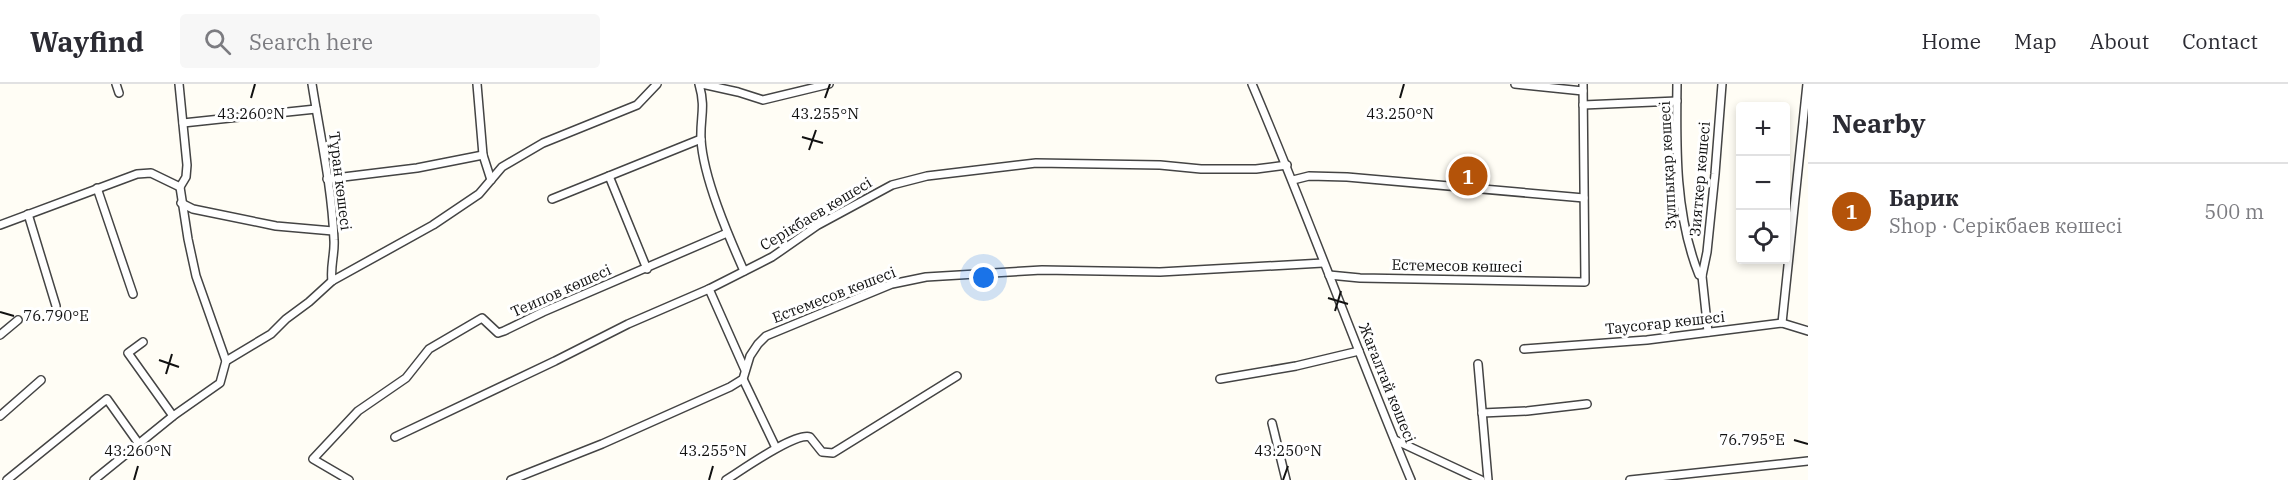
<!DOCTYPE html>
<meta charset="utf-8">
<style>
body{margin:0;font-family:"IBM Plex Serif",serif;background:#f7f7f7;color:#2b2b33}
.controls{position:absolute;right:18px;top:18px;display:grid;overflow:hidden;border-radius:6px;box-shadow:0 3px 9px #0003}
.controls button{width:54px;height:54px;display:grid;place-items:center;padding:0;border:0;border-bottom:2px solid #e1e1e2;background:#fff;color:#2b2b33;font:30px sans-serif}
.you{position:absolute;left:984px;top:194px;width:21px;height:21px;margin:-15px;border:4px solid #fff;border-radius:50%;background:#1a73e8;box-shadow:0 0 0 9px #1a73e833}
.badge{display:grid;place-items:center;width:39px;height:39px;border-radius:50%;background:#b45309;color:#fff;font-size:20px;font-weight:700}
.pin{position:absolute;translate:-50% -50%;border:3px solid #fff;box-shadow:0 2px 6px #0006}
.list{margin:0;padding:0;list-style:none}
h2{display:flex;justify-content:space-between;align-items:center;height:78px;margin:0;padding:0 24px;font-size:26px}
h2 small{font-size:20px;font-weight:400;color:#7c7c81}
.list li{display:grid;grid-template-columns:39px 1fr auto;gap:18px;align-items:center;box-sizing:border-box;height:96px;padding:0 24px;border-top:2px solid #e1e1e2}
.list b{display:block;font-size:22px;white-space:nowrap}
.list p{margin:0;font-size:20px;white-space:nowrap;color:#7c7c81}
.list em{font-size:20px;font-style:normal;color:#7c7c81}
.icon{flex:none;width:33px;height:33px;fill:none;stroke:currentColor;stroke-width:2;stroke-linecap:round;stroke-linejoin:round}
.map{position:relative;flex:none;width:1808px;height:396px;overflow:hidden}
header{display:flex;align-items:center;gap:36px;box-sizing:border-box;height:84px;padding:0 30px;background:#fff;border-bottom:2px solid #e1e1e2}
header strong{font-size:28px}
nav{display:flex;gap:33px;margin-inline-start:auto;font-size:21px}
.search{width:420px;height:54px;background:#f7f7f7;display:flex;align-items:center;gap:15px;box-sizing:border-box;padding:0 21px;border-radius:6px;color:#7c7c81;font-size:22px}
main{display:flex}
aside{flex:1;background:#fff}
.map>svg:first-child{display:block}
</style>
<header>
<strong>Wayfind</strong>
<div class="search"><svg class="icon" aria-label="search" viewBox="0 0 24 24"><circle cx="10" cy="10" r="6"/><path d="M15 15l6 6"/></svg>Search here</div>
<nav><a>Home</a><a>Map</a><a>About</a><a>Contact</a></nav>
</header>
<main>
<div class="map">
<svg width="1808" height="396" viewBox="0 0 1808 396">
<rect width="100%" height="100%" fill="#fffdf5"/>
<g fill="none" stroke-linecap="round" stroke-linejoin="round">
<defs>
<g id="minor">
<path d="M116,0L119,9"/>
<path d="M312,0C320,51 332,103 334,156C335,169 330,183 332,197"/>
<path d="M477,0L483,71L491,96"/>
<path d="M699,0C706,24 700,33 701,55C703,93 728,151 744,187"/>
<path d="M702,0L738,8L763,16L829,0"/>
<path d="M1252,0C1308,131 1356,265 1411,396"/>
<path d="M1515,0L1583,7"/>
<path d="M1677,0C1676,64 1675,131 1699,191L1702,192"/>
<path d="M1583,21L1677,17"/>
<path d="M183,39L316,25"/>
<path d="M609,92L647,185"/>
<path d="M327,95L417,84L483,71"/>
<path d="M1293,96L1309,92L1347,93L1584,114"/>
<path d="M97,104L133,210"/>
<path d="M552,115L701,55"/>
<path d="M181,119L193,125L276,142L333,147"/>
<path d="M28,130L56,222"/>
<path d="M0,141L137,90L151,89L180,103"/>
<path d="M1329,191L1360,194L1585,198L1583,0"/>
<path d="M709,205L745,286"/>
<path d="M1782,239L1807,0"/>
<path d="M1708,248L1702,192L1707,168L1715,90L1722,0"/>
<path d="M0,251L18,236"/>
<path d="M143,258L128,269L173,332"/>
<path d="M1524,265L1647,256L1782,239L1808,247"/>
<path d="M226,277L271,250L286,235L309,218L332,197L433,141L479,110L502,83L543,59L637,21L657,0"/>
<path d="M1478,280L1488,396"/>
<path d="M743,295L776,364"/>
<path d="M1220,295L1296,282L1359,267"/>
<path d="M1482,329L1527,327L1587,320"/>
<path d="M0,332L41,296"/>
<path d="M1272,339L1286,396"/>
<path d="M395,353L555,277L628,240L709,205L772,173L818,141L892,101L927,92L1036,79L1160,81L1201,85H1256L1287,81"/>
<path d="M1395,356L1481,396"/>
<path d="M7,396L107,315L139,360"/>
<path d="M94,396L173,332L220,299L226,277L196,192L188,155L180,103L186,93L187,81L179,0"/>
<path d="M349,396L313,375L358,327L406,294L429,265L482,234L498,249L504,247L543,228L727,149"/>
<path d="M511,396L602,360L730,303L743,295L750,272L758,260L766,252L892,200L926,193L1042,186L1160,188L1323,179"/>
<path d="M726,396C742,386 795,348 810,353L822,368L833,369L957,292"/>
<path d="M1630,396L1808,377"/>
</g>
</defs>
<use href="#minor" stroke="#444" stroke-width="10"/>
<use href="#minor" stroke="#fff" stroke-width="7"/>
</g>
<path fill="none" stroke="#111" stroke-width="2" d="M251,14L255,0M825,14L830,0M1400,14L1404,0M802,53L823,59M809,66L816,46M1328,214L1348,220M1335,227L1341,207M0,228L14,232M159,276L179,283M166,290L172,270M1794,356L1808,360M134,396L138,382M709,396L713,382M1283,396L1288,382"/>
<g text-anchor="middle" stroke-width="6" stroke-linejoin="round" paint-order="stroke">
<g font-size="15" fill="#111" stroke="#fff">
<text transform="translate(1668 81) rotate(-93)" y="5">Зұлпықар көшесі</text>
<text transform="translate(1700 95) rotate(-85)" y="5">Зияткер көшесі</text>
<text transform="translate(340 97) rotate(83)" y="5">Тұран көшесі</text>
<text transform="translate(816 130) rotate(-31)" y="5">Серікбаев көшесі</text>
<text transform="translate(1457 182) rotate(1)" y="5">Естемесов көшесі</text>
<text transform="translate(561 207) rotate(-24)" y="5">Теипов көшесі</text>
<text transform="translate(834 211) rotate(-21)" y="5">Естемесов көшесі</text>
<text transform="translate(1665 239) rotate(-6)" y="5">Тауcоғар көшесі</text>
<text transform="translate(1387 299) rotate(68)" y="5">Жағалтай көшесі</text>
</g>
</g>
<g font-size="15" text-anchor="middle" fill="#111" stroke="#fff" stroke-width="6" stroke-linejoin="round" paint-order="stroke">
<text x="251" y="35">43.260°N</text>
<text x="825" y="35">43.255°N</text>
<text x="1400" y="35">43.250°N</text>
<text x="56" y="237">76.790°E</text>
<text x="1752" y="361">76.795°E</text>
<text x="138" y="372">43.260°N</text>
<text x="713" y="372">43.255°N</text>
<text x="1288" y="372">43.250°N</text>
</g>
</svg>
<div class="controls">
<button>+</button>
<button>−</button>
<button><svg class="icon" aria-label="locate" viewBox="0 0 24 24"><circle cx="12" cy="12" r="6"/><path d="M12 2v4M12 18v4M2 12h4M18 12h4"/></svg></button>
</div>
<div class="you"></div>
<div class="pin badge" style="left:1468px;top:92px">1</div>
</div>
<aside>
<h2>Nearby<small></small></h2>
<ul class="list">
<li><span class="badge">1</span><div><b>Барик</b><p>Shop · Серікбаев көшесі</p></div><em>500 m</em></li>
</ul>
</aside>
</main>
